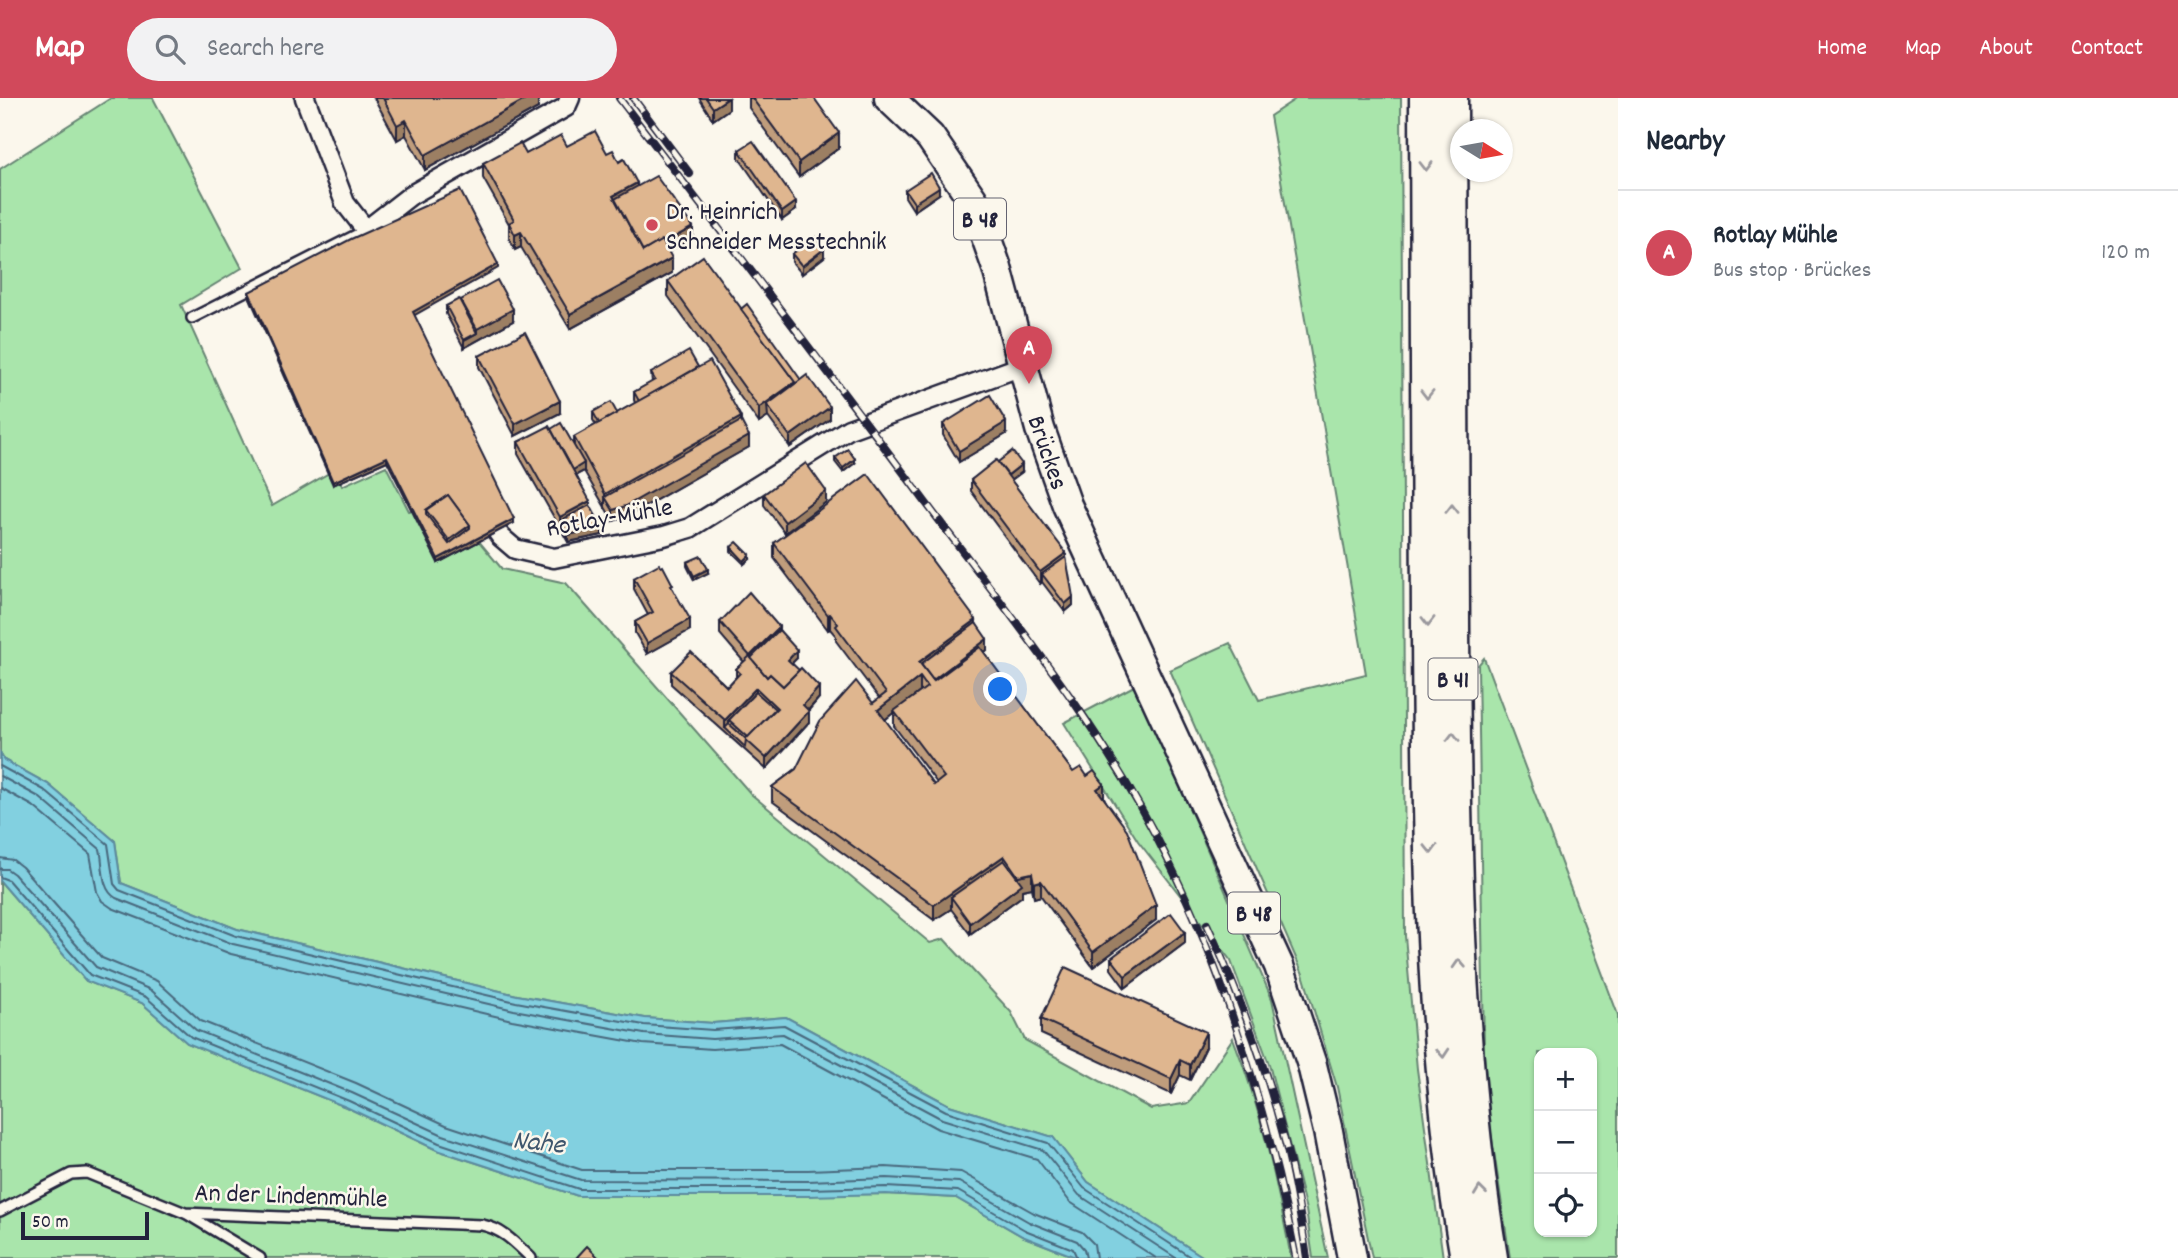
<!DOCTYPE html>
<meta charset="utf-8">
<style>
body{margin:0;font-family:Dekko,sans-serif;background:#f2f2f3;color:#1f2937}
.controls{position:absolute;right:21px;bottom:21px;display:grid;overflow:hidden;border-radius:14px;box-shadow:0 2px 5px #0004}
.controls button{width:63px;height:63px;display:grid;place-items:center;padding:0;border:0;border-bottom:2px solid #e0e1e3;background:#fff;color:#1f2937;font:35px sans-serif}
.compass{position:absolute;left:1450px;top:21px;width:63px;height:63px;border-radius:50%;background:#fff;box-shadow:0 2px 5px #0004;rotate:101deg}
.scale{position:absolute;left:21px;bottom:18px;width:128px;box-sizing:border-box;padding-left:7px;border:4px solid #22223b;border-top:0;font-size:19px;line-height:24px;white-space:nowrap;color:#22223b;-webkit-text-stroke:5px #fbf7ec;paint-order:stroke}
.you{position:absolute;left:1001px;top:592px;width:24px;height:24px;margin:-18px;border:5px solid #fff;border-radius:50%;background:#1a73e8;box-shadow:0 0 0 10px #1a73e833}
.badge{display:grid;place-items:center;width:46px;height:46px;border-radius:50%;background:#d1495b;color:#fff;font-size:23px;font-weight:700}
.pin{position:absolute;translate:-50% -58px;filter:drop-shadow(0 2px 4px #0008)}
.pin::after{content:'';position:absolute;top:37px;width:24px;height:21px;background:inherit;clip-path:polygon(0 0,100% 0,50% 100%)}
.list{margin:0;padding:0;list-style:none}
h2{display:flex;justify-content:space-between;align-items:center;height:91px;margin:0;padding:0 28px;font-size:30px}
h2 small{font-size:23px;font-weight:400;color:#747a83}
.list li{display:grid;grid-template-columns:46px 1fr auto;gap:21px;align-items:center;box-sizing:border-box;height:126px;padding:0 28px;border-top:2px solid #e0e1e3}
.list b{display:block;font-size:26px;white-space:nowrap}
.list p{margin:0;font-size:23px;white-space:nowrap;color:#747a83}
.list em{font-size:23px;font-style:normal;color:#747a83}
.icon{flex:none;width:38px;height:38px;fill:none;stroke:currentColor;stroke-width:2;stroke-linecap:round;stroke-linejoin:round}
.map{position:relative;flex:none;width:1618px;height:1160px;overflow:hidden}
header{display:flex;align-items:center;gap:42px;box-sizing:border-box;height:98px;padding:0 35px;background:#d1495b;color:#fff}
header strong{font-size:33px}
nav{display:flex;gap:38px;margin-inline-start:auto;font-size:24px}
.search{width:490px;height:63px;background:#f2f2f3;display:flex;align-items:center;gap:18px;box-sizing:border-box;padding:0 24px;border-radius:38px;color:#747a83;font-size:26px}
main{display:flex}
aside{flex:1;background:#fff}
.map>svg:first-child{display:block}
</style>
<header>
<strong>Map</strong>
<div class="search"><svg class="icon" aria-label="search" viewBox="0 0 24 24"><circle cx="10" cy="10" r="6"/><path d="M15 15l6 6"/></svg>Search here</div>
<nav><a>Home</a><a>Map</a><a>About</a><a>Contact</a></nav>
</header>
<main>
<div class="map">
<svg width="1618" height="1160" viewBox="0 0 1618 1160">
<rect width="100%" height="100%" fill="#fbf7ec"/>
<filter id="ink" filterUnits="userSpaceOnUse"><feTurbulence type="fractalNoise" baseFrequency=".0143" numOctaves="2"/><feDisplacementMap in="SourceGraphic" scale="14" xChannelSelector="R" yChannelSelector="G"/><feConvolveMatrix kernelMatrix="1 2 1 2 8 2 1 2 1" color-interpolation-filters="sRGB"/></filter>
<g filter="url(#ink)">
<g fill="#a9e5ab" stroke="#668473" stroke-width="2" fill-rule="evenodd">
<path d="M111,0H153L242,170L181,207L272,408L336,371L342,388L386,368L409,413L450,401L472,435L502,471L566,485L751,696L930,845L944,841L1011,914L1025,942L1151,1011L1189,1005L1233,940C1261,1011 1277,1085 1291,1160H1205L1088,1084L1053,1039L949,1007L786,919L713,925L645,920L517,897L237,831L121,785L115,743L48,686L4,662L0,655V71Z"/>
<path d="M1297,0H1401L1405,838L1417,971L1443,1160H1372L1337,989L1303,876L1170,572L1230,545L1259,602L1366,576L1270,18Z"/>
<path d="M1484,560L1618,917V1160H1510L1490,1028L1484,955L1478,567ZM1539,955H1592V1134H1539Z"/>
<path d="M1136,587L1272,901L1328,1160H1313L1306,1112L1269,966L1231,863L1138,743L1064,625Z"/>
<path d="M0,783L86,883L142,905L187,945L346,1009L437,1052L578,1098L886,1096L956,1100L1022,1138L1078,1160H0Z"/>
</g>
<path fill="#82d0e0" stroke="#5c8a9e" stroke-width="2" d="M0,655L4,662L48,686L115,743L121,785L237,831L517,897L645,920L713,925L786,919L949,1007L1053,1039L1088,1084L1205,1160H1078L1022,1138L956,1100L886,1096L808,1098H578L437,1052L346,1009L187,945L142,905L86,883L0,783Z"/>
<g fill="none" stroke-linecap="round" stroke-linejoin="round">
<g stroke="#48687d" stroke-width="2">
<path d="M0,668L44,692L108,746L114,786L119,792L236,838L516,904L644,927L713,932L784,927L946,1013L1048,1045L1084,1090L1192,1160"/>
<path d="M0,678L39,699L100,751C104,767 100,791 116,800L233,846L514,912L644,936L712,941L783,936L942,1021L1043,1052L1079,1097L1176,1160"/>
<path d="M0,690L33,708L90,756L97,794L102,803L112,810L231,856L512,922L643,946L712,951L780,946L938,1031L1037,1061L1070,1104L1156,1160"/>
<path d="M0,760L13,762L22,769L102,860L157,883L201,923L356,985L446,1027L582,1072H808L886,1069L961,1074L1034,1115L1082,1134L1094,1146L1096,1160"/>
<path d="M0,771H7L14,776L96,869L151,892L196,932L352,995L443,1037L581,1082L808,1083L886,1080L959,1084L1029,1124L1077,1143L1084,1151L1086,1160"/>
<path d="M0,779L8,782L90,877L146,899L191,939L349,1003L439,1045L579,1091H808L886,1089L958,1093L1025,1132L1073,1151L1077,1160"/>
</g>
<defs>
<g id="lane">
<path d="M192,220L366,132"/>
<path d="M0,1113L71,1076L87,1075L185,1115L482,1127C503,1131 516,1146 531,1160"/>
<path d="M187,1116L260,1160"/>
</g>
<g id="street">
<path d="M305,0L345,105L366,132L372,155"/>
<path d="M366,132L411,97L566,9L570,0"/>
<path d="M484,415L501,439L515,451L554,460L664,438L690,430L849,331L1022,268"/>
</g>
<path id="primary" d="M889,0L930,39L973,102L997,170L1040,331L1067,407L1279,868L1312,967L1328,1033L1352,1160"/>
<g id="highway">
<path d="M1426,0C1427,177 1427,354 1428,531C1429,741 1431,953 1467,1160"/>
<path d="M1451,0C1451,175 1452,350 1453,526C1454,738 1456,950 1491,1160"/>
</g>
</defs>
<use href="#lane" stroke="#22223b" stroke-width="14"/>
<use href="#street" stroke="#22223b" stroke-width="23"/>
<use href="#primary" stroke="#22223b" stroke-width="33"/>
<use href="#highway" stroke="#22223b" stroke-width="37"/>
<use href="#lane" stroke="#fbf7ec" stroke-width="9"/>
<use href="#street" stroke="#fbf7ec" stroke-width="18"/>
<use href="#primary" stroke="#fbf7ec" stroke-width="28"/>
<use href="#highway" stroke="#fbf7ec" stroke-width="32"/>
<defs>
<g id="rail">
<path d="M619,0C727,141 835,282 941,425C1022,532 1107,638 1166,758C1229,885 1269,1021 1296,1160"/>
<path d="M633,0L690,76"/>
<path d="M1207,826C1239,896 1266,969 1285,1044C1295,1082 1301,1121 1307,1160"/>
</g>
</defs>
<use href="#rail" stroke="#22223b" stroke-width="8"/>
<use href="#rail" stroke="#fbf7ec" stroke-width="5" stroke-dasharray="16" stroke-linecap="butt"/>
</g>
<g fill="#c09d7b" stroke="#22223b" stroke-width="2" fill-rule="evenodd">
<path d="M374,0H538V10L425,72L406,37L397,42Z"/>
<path d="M699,0H729V11L713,22Z"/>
<path d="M749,0H814L839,50L799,79L749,10Z"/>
<path d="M567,48L607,55L619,64L637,89L693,140L668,154L672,175L570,231L521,149L515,152L509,140V126L483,80V65Z"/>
<path d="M739,52L796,112L782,122L739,60Z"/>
<path d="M905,92L939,96L914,113L905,99Z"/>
<path d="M792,156L824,159L802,176L792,164Z"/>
<path d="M498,170L414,217L514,425L438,465L387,363L333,387L249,198V194Z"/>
<path d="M668,183L741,211L830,321L790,349L768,319L759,325L668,198Z"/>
<path d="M461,202L513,223L464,250L446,216V208L461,205Z"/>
<path d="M479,258L560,315L515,338L479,269Z"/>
<path d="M698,269L741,323L749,349L626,419L613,423L584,373L576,377L602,437L568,444L518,356V344L551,331L574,347V339L596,327L593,322V314L617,315L635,305L634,302V294L652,284L651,275Z"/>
<path d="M943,326L1006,336L959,364L943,337Z"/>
<path d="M835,360L855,365L843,374L835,364Z"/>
<path d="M998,364L1022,374L1011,382L1066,459L1073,507L1065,514L1042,484L1040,486L971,393V382Z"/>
<path d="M764,396L826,404L785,435L764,407Z"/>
<path d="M774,445L976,525L987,552L984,555L1073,674L1104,699L1156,822L1093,869L1041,798L1034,800L1032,790L1022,792V798L970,836L951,811L934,822L772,703V689L796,671L879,600L836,543V538L830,531L828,532L774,460ZM894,614V628L937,685L934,687L885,622Z"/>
<path d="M731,449L750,461L744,466L731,453Z"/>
<path d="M687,464L708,475L694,482L687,468Z"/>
<path d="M634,480L673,491L690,532L647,556L635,535V524L648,517L634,491Z"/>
<path d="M720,524L779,532L797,560L792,565L819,600L809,612V624L766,671L671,586V574L720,582L727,589L736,579V571L744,564L720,536Z"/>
<path d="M1185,845L1125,890L1111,871V860Z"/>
<path d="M1041,921L1206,949L1190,982L1180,977L1171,996L1041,936Z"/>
</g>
<g fill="#9c7f64" stroke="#22223b" stroke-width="2">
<path d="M528,0H538V10L425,72V57Z"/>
<path d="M729,0V11L713,22V10Z"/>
<path d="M406,22V37L397,42V27Z"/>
<path d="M839,35V50L799,79V64Z"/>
<path d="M637,85V100L618,110L613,98Z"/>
<path d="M939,89V96L914,113V105Z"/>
<path d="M796,104V112L782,122V114Z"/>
<path d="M693,129V140L643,168V156Z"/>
<path d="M521,134V149L515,152V137Z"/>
<path d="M824,151V159L802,176V168Z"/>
<path d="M672,160V175L570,231V216Z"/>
<path d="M498,166V170L413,218V214Z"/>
<path d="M513,211V223L464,250V242L477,235V231Z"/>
<path d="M795,284V291L767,307L768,319L759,325V310Z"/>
<path d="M560,303V315L515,338V326Z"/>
<path d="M830,309V321L790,349V338Z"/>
<path d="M741,319V334L605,399V411V396Z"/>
<path d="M1006,324V336L959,364V353Z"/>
<path d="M749,338V349L626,419L613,423V412Z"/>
<path d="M387,359V363L333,387V384Z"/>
<path d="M855,361V365L843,374V370Z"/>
<path d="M584,365V373L571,380V373Z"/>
<path d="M1022,366V374L1006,386V379Z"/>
<path d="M826,393V404L785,435V424Z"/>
<path d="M590,403V414L560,423V419Z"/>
<path d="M514,421V425L438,465V461Z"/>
<path d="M470,427V434L449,450V442Z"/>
<path d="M602,429V437L568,444V437Z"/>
<path d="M1066,455V466L1042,476V484L1040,486V474Z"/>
<path d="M750,457V461L744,466V463Z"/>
<path d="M708,471V475L694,482V478Z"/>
<path d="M1073,499V507L1065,514V506Z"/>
<path d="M830,516V531L828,532V517Z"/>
<path d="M690,521V532L647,556V545Z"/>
<path d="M976,522V536L925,575L919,564Z"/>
<path d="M779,529V540L753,566L750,558Z"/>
<path d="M987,541V552L931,594V583Z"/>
<path d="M797,552V560L788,569V562Z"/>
<path d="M920,579V594L878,627V612Z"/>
<path d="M819,589V600L803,618V607Z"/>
<path d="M756,590V601L729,622V630H725V622Z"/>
<path d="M809,613V624L766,671V660Z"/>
<path d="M1104,686V701L1097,691Z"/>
<path d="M1004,758V773L951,799V811L934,822V807Z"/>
<path d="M1032,775V790L1022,792V798L970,836V825L1018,789V778Z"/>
<path d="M1041,783V798L1034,800V785Z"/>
<path d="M1156,807V822L1093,869V854Z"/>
<path d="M1185,834V845L1125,890V878Z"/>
<path d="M1206,934V949L1190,982V967Z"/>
<path d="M1180,962V977L1171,996V981Z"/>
</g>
<g fill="#dfb68f" stroke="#22223b" stroke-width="2" fill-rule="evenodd">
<path d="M383,0H528L425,57L406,22L397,27Z"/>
<path d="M706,0H728L713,10Z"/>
<path d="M752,0H814L839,35L799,64Z"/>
<path d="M595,33L607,55L613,52L619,64L624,61L637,85L613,98L643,153L662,142L672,160L570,216L521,134L515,137L509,125L514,122L483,65L520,45L526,56L561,37L567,48Z"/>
<path d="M753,43L796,104L782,114L739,52Z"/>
<path d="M931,75L939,89L914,105L905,92Z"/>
<path d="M656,78L693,129L664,145L662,142L643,153L615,101Z"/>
<path d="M460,92L498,166L413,214L514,421L438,461L387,359L333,384L249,194L351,141ZM448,397L470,427V430L449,446L426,416V412Z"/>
<path d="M815,139L824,151L802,168L792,156Z"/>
<path d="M703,158L795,284L759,310L668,183Z"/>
<path d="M497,182L513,211L477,231L461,202Z"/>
<path d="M459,201L477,235L464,242L446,208Z"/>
<path d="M747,206L801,282L795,287V284L741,211Z"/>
<path d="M525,234L560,303L515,326L479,258Z"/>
<path d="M689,253L698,269L639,303L634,294L655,282L651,275Z"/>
<path d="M710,263L741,319L605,396L574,339Z"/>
<path d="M807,277L830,309L790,338L767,307Z"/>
<path d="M990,297L1006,324L959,353L943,326Z"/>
<path d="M611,304L617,315L599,325L593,314Z"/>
<path d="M741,323L749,338L626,408L613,412L605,399Z"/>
<path d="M561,325L584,365L573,372L551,331Z"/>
<path d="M549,328L590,403L560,419L518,344Z"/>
<path d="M848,351L855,361L843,370L835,360Z"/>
<path d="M1012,353L1022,366L1008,377L998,364Z"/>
<path d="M996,362L1066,455L1040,474L971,382Z"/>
<path d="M806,365L826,393L785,424L764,396Z"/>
<path d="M868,376L976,522L919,564L934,583L980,549L1073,674L1081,669L1087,678L1094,673L1104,686L1097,691L1127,732L1156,807L1093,854L1041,783L1034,785L1032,775L1018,778L1004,758L934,807L772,689L796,671L820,623L856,583L873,605L886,595L836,528L838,526L830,516L828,517L774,445ZM920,579L927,589L894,613L944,679L934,687L878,612Z"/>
<path d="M448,397L470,427L449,442L426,412Z"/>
<path d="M590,407L602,429L568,437L560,423Z"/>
<path d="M737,444L750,457L744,463L731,449Z"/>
<path d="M701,458L708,471L694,478L687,464Z"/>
<path d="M1066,459L1073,499L1065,506L1042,476Z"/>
<path d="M659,466L661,469L663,468L673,487L671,488L690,521L647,545L635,524L653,514L634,480Z"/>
<path d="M749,494L779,529L750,558L767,579L770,576L783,588L801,570L819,589L803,607L809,613L766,660L745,641L777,610L756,590L725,622L671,574L691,554L727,589L740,575L736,571L750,558L720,524Z"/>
<path d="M976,525L987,541L933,582L921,566Z"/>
<path d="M779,532L797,552L788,562L799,572L783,588L770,576L767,579L751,560Z"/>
<path d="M756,594L775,611L748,639L729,622Z"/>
<path d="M729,626L746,641L745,649L725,630Z"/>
<path d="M1004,762L1022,786L970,825L951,799Z"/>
<path d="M1171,815L1185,834L1125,878L1111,860Z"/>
<path d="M1065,869L1206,934L1190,967L1180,962L1171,981L1041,921Z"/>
<path d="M587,1148L599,1160H576Z"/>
</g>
<defs><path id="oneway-chevron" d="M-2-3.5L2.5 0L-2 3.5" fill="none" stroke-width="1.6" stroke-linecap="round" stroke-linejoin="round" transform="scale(1.75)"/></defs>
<g stroke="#99979c">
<use href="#oneway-chevron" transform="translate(1426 68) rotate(90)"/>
<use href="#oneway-chevron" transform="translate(1427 296) rotate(90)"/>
<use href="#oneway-chevron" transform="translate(1452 411) rotate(-90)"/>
<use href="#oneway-chevron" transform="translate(1428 523) rotate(90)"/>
<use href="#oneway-chevron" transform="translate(1453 639) rotate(-90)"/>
<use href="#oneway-chevron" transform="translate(1431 751) rotate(89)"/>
<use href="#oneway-chevron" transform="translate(1459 866) rotate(-93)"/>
<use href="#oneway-chevron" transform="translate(1443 955) rotate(86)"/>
<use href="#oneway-chevron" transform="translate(1480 1093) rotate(-97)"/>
</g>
</g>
<circle fill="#d1495b" stroke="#fbf7ec" stroke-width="2.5" cx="652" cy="127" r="7"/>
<g text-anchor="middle" stroke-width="5" stroke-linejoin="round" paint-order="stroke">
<g fill="#fbf7ec" stroke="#636270" stroke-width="2">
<rect x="954" y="100.5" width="52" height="41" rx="5"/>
<rect x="1428.5" y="560.5" width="49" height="41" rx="5"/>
<rect x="1228" y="794.5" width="52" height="41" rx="5"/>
</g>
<g font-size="24" font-weight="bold" fill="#22223b">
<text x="980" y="129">B 48</text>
<text x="1453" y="589">B 41</text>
<text x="1254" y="823">B 48</text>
</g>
<g font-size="26" fill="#22223b" stroke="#fbf7ec" text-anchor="start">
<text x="666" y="121">Dr. Heinrich<tspan x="666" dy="30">Schneider Messtechnik</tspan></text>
</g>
<g font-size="26" fill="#22223b" stroke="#fbf7ec">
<text transform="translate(1049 354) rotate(71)" y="9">Brückes</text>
<text transform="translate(609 418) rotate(-10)" y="9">Rotlay-Mühle</text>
<text transform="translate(291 1096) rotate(2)" y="9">An der Lindenmühle</text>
</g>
<g font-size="28" font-style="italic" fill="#3f566d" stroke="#fbf7ec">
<text transform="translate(539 1042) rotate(6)" y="10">Nahe</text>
</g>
</g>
</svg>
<div class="controls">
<button>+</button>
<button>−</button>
<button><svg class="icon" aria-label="locate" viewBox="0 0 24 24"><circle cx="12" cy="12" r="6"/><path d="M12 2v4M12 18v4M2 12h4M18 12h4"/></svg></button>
</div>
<svg class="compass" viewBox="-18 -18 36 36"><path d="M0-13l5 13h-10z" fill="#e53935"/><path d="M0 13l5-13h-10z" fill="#747a83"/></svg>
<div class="scale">50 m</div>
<div class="you"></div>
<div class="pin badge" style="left:1029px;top:286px">A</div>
</div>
<aside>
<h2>Nearby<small></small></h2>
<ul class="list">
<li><span class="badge">A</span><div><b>Rotlay Mühle</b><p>Bus stop · Brückes</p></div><em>120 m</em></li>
</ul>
</aside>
</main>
